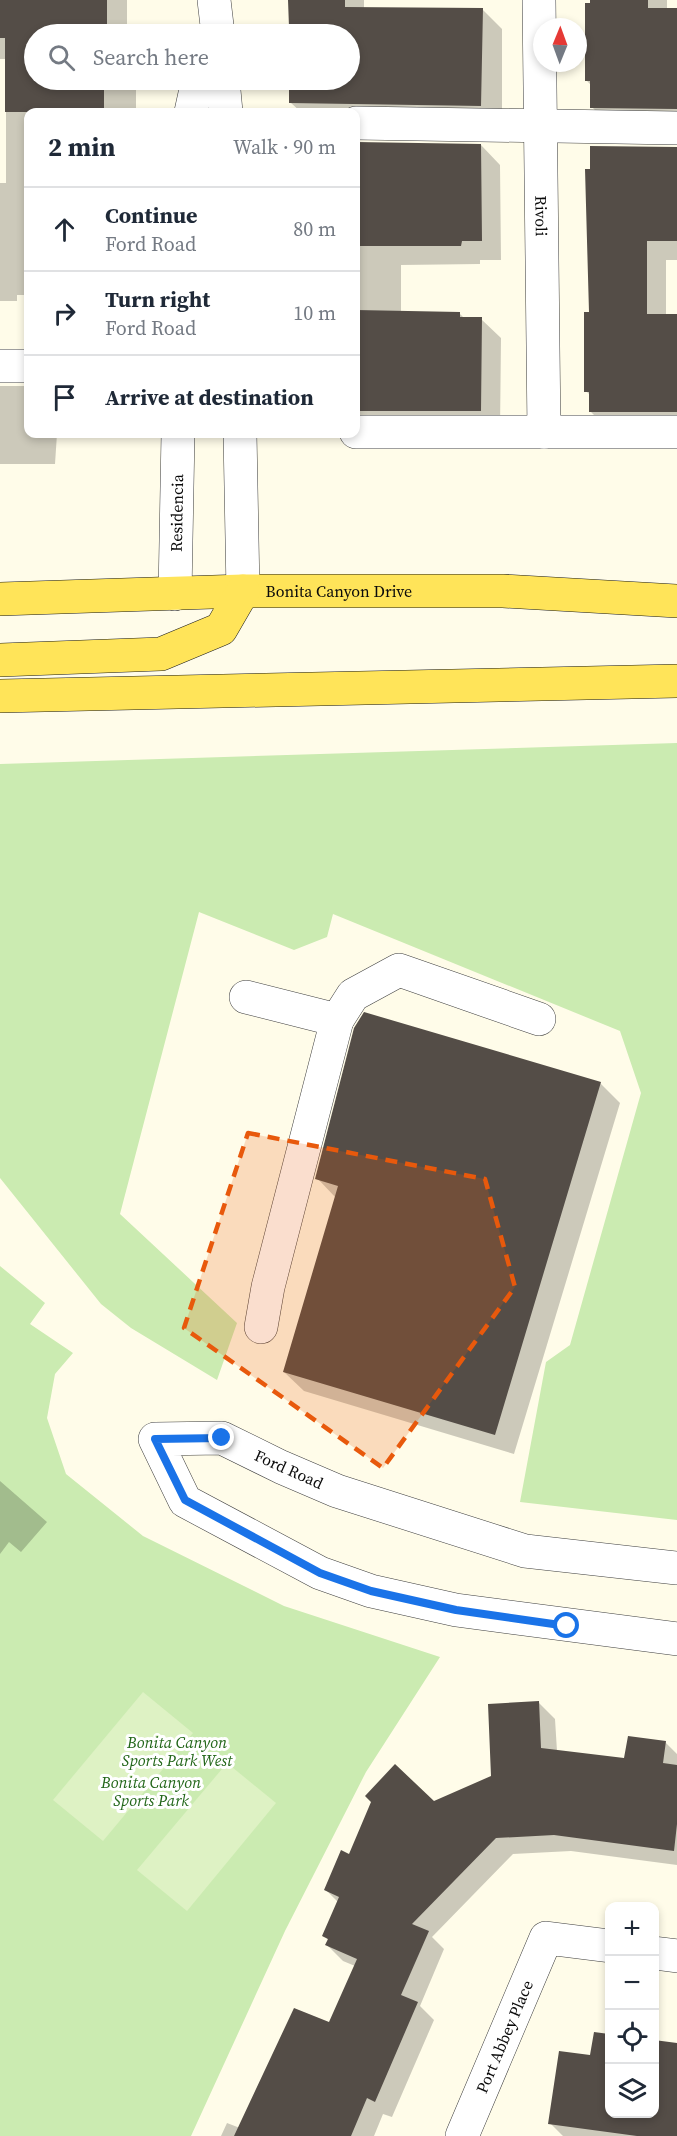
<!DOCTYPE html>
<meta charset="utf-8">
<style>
body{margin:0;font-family:"Source Serif 4",serif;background:#f6f6f7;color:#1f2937}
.controls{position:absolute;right:18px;bottom:18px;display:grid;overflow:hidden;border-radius:12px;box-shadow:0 3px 9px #0003}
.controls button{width:54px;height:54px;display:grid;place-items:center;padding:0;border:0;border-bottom:2px solid #e0e1e3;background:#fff;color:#1f2937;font:30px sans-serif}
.compass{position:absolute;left:533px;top:18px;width:54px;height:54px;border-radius:50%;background:#fff;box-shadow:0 3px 9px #0003;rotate:1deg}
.stop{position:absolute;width:18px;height:18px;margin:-14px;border:4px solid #1a73e8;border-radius:50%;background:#fff}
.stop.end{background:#1a73e8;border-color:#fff;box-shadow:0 2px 6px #0008}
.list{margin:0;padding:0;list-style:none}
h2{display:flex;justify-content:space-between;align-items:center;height:78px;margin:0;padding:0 24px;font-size:26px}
h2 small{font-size:20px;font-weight:400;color:#747a83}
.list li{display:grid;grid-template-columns:39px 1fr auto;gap:18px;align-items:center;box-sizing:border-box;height:84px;padding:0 24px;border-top:2px solid #e0e1e3}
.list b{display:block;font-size:22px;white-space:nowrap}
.list p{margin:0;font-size:20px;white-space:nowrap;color:#747a83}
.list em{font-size:20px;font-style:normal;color:#747a83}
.icon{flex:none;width:33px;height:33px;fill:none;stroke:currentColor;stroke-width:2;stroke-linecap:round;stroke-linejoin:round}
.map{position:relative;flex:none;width:677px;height:2136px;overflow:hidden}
.search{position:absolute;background:#fff;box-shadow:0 3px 9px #0003;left:24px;top:24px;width:336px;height:66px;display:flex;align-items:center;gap:15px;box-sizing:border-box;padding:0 21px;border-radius:33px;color:#747a83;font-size:22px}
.panel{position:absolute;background:#fff;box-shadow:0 3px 9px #0003;left:24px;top:108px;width:336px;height:330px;border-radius:12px}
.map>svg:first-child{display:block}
</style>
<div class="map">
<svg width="677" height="2136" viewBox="0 0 677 2136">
<rect width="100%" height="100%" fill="#fffce9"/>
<g fill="#cbebb1">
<path d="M677,743V1520L520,1502L546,1362L570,1345L641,1093L620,1031L333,914L327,937L294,950L199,912L120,1214L237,1323L217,1380L131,1328L101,1304L0,1178V764Z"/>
<path d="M0,1266L45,1303L30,1324L73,1353L55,1374L47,1418L66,1474L143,1536L284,1606L440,1657L366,1772L285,1931L191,2136H0Z"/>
</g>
<g fill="#def2c4">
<path d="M143,1692L193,1733L103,1841L53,1800Z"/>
<path d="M227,1763L276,1803L187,1911L137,1870Z"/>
</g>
<g fill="#0003">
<path d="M0,0H127V34H34V80H136V112H28V295H17V301H0V183H6V59H0Z"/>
<path d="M289,0H364V8L483,10L502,29V122L359,133L356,143L481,145L500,165L501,260H480V264L401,265V313L460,314L464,318L481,319L501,338L500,430L356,429V112H301L291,103V85L286,81L350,80V34H286V29H290Z"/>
<path d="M591,0H667V10H677V128L611,127L592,107V86L587,81Z"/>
<path d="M677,148V260H666V315H677V431L609,430L590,411V395L586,391L591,314Z"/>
<path d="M0,386H28V434H57L55,464H0Z"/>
<path d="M600,1083L620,1103L514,1454L304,1391L284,1372L336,1198L317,1178Z"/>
<path d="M0,1481L47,1522L21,1552L9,1542L0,1554Z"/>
<path d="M539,1703L555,1719L557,1751L626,1760L665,1742L677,1754V1865L571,1851L513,1854L432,1937L444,1949L420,2006L434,2020L392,2117L383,2114L374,2136H221L227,2123L240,2128L330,2024L355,1966L343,1961L327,1945L329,1941L324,1935L338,1902L326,1890L350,1856L434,1802L493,1777Z"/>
<path d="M595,2033L610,2035V2114H654L677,2045V2136H563L550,2123L592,2057Z"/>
</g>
<g fill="#544d47">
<path d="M0,0H107V26H115V34H34V80H115V87H104V112H5V38H0Z"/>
<path d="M288,0H345V7L483,8L481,106L289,103V81L285,80H350V34H285V27H289Z"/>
<path d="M590,0H648V8H677V109L590,108V81H585V3H590Z"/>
<path d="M356,142L481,144L482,241H462L461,246H356Z"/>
<path d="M590,146L677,147V241H647V314H677V412H589V392H584V312H589L585,169H590Z"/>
<path d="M356,310L460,312V317H482L481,411H356Z"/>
<path d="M364,1012L601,1082L495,1435L283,1372L338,1186L315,1179L354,1028Z"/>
<path d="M539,1701L541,1748L624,1758L628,1736L666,1741L663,1763L677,1765V1824L674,1851L554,1835L496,1838L412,1924L429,1931L401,1995L418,2002L375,2102L367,2098L351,2136H234L294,2008L329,2022L357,1959L325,1945L328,1939L322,1936L339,1897L324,1890L341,1850L349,1854L371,1802L365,1796L395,1764L434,1801L491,1776L488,1704Z"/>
<path d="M594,2032L609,2034V2114H654V2040L677,2043V2136H637L548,2124L559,2051L590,2055Z"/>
</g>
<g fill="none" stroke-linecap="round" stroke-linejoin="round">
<defs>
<g id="minor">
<path d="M214,0L218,34"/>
<path id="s1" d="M539,0L544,432"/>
<path d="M223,80L226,112"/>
<path d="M191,112L198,80"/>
<path d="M356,123L677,128"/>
<path d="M0,366H28"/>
<path d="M356,432H677"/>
<path d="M240,434L243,591"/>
<path id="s2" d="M175,594L178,434"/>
<path d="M246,997L337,1020L268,1287L261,1327"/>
<path d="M337,1020L353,995L399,970L539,1019"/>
<path d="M677,1568L525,1551L337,1491L281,1467L222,1438L155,1439L185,1501L320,1573L371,1591L456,1610L677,1639"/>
<path d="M654,1953L677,1956"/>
<path id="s3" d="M462,2136L546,1938L610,1946"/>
</g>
<g id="major">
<path id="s4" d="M0,599L243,591H503L677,601"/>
<path d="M0,660L161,654L221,629L243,591"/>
<path d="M0,696L677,681"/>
</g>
</defs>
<use href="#minor" stroke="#3e3e3e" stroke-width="34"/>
<use href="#major" stroke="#1c1c1c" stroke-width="34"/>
<use href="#minor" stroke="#fff" stroke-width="33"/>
<use href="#major" stroke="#ffe459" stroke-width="33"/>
</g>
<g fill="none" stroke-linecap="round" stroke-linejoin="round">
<path stroke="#1a73e8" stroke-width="8" d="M222,1438L155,1439L185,1500L320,1573L371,1591L456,1610L567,1626"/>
</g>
<path fill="#e8590c" fill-opacity="0.2" stroke="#e8590c" stroke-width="4.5" stroke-dasharray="12 8" stroke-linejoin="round" d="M248,1133L485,1179L515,1287L383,1468L184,1328Z"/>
<g text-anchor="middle" stroke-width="6" stroke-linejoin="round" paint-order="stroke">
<g font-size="16" fill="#0b0b0b" stroke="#fff">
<text dy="6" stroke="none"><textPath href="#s1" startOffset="216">Rivoli</textPath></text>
<text dy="6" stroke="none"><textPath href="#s2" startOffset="81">Residencia</textPath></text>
<text dy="6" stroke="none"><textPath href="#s4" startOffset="339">Bonita Canyon Drive</textPath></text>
<text transform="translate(289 1469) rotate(24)" y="6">Ford Road</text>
<text dy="6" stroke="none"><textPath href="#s3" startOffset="108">Port Abbey Place</textPath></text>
</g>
<g font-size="16" font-style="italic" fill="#226619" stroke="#fff">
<text x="177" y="1748">Bonita Canyon<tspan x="177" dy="18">Sports Park West</tspan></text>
<text x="151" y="1788">Bonita Canyon<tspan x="151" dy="18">Sports Park</tspan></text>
</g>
</g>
</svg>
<div class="controls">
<button>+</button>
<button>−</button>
<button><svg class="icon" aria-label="locate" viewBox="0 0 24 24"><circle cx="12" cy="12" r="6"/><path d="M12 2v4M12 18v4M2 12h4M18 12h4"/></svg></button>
<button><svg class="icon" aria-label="layers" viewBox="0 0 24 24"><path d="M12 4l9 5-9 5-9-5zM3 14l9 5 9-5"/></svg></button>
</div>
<svg class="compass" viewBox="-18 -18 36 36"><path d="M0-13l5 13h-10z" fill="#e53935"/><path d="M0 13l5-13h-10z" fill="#747a83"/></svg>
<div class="stop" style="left:567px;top:1626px"></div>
<div class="stop end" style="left:222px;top:1438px"></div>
<div class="search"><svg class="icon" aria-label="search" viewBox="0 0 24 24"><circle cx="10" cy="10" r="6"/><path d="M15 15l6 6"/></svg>Search here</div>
<section class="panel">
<h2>2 min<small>Walk · 90 m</small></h2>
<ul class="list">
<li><svg class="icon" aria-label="ahead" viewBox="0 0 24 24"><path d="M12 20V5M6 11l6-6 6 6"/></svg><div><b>Continue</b><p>Ford Road</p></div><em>80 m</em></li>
<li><svg class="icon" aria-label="right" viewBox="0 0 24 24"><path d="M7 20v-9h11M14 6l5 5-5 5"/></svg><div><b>Turn right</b><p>Ford Road</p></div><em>10 m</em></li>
<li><svg class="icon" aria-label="arrive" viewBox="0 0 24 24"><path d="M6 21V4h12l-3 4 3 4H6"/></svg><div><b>Arrive at destination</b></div></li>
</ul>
</section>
</div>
